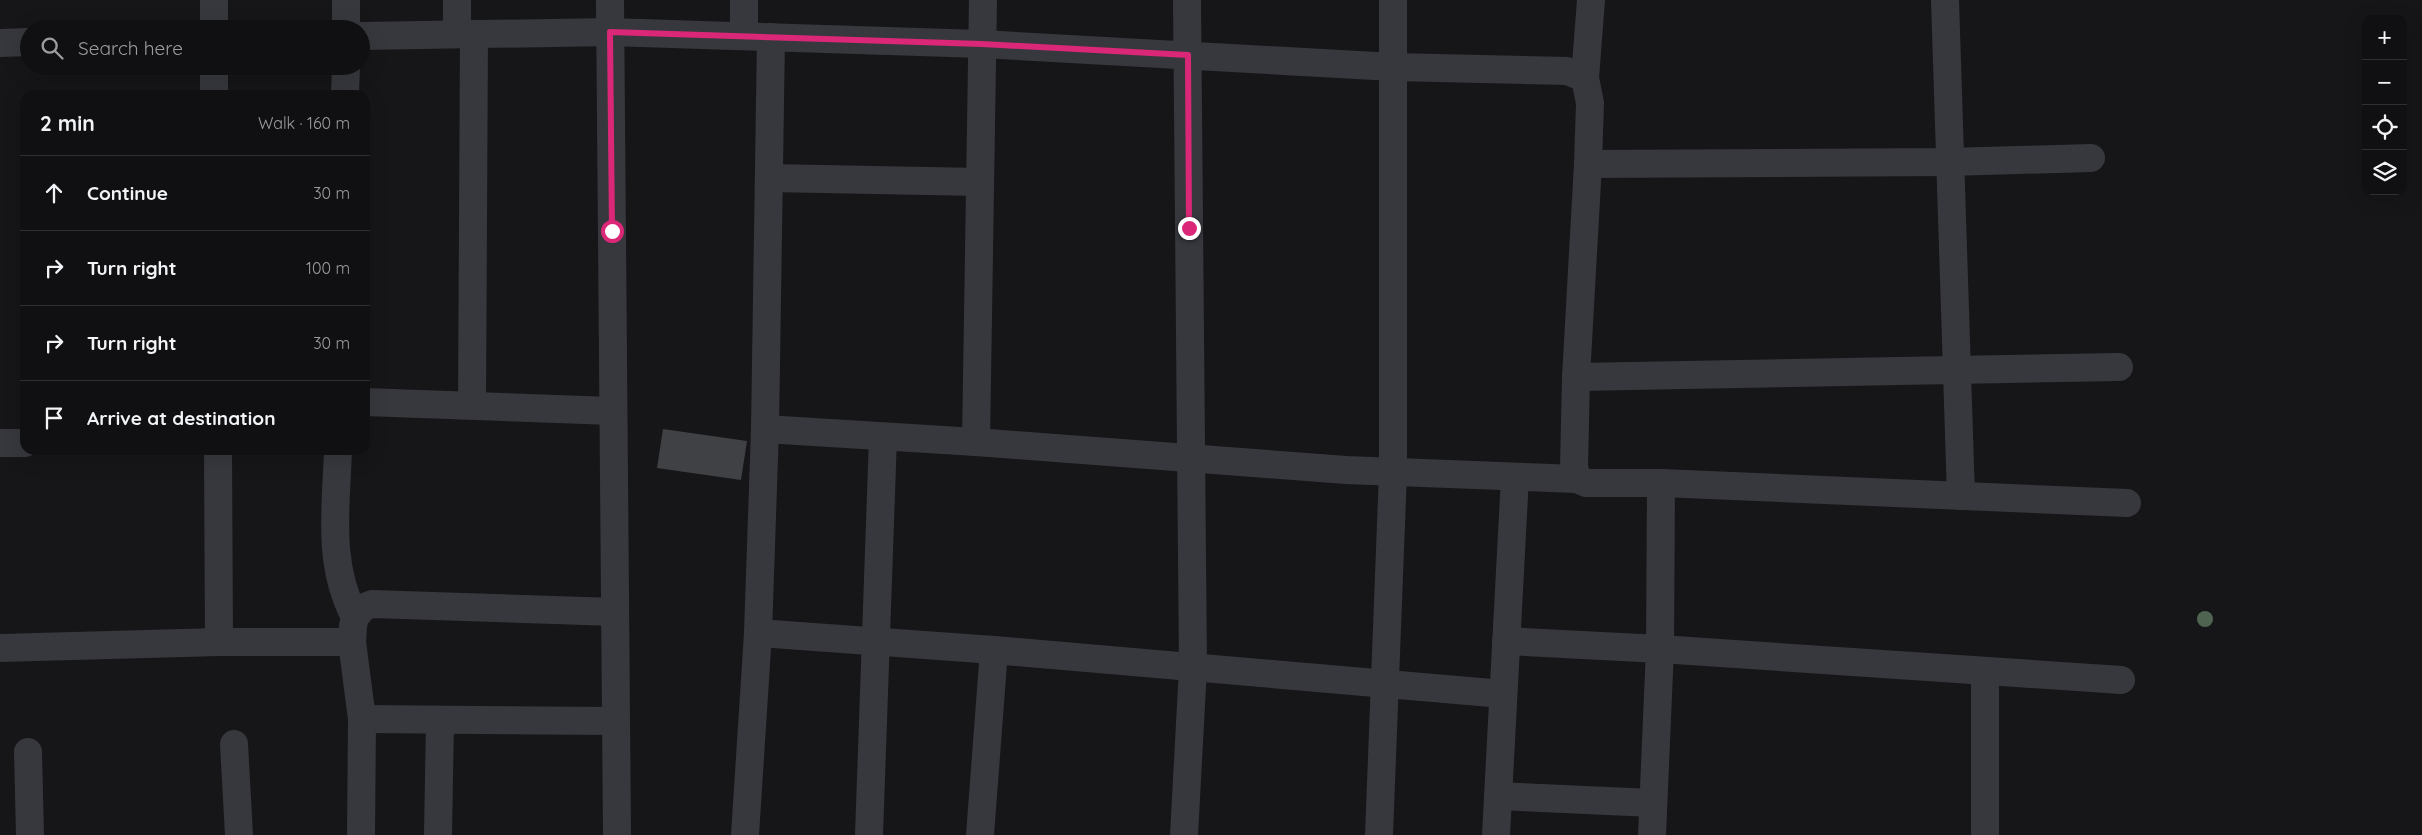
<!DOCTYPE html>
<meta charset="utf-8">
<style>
body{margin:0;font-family:Quicksand,sans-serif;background:#1e1e20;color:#f1f3f6}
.controls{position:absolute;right:15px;top:15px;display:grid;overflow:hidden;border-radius:10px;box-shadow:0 5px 20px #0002}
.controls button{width:45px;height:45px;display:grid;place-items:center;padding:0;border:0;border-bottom:1px solid #303032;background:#101012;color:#f1f3f6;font:25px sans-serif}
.stop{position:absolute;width:15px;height:15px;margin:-11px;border:4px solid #db2777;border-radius:50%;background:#fff}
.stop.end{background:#db2777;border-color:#fff;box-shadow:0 1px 5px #0008}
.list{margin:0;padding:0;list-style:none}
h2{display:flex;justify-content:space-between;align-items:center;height:65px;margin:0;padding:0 20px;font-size:21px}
h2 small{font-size:16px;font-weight:400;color:#9c9d9f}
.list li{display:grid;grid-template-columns:32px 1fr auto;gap:15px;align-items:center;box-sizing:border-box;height:75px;padding:0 20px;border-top:1px solid #303032}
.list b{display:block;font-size:19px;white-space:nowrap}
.list em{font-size:16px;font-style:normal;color:#9c9d9f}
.icon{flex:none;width:28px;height:28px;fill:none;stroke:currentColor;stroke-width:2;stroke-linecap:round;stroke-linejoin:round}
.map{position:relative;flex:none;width:2422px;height:835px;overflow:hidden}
.search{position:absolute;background:#101012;box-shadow:0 5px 20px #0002;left:20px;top:20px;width:350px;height:55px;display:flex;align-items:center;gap:12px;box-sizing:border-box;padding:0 18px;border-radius:28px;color:#9c9d9f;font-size:19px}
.panel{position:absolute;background:#101012;box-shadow:0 5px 20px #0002;left:20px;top:90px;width:350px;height:365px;border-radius:15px}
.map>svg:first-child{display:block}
</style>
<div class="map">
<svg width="2422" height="835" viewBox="0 0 2422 835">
<rect width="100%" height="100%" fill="#161618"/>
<path fill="#404145" d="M663,429L747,441L741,480L657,468Z"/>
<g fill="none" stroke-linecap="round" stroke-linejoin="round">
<g stroke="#37383d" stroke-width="28">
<path d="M346,0V29"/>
<path d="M457,0V34"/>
<path d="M610,0L617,835"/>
<path d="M1591,0L1585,78L1590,103L1588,164L1576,377L1574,467L1577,479L1586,483H1661L2127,503"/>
<path d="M1945,0L1961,496"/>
<path d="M214,29V0"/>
<path d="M361,36L610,32L982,44L1393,67L1567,71L1585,78"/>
<path d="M744,36V0"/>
<path d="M0,43L29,42"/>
<path d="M214,66V95"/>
<path d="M345,95L346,66"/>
<path d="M1588,164L1949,162L2091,158"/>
<path d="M769,178L980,182"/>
<path d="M1576,377L2119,367"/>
<path d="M365,402L613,411"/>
<path d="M472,405L474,34"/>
<path d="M765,429L976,442L1346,470L1577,479"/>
<path d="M976,442L983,0"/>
<path d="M0,443H25"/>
<path d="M218,450L219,642"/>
<path d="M338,450C336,508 327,564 355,617"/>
<path d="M758,633L994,650L1503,694"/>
<path d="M1506,641L1660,649L2121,680"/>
<path d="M0,648L219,642H352"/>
<path d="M362,719L616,721"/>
<path d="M234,744L239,835"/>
<path d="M28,752L30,835"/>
<path d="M1498,796L1653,803"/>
<path d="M361,835L362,719L352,642L353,626L355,617L364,607L372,604L615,612"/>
<path d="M438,835L440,721"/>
<path d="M745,835L758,633L765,429L771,37"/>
<path d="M869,835L883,437"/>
<path d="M980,835L994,650"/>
<path d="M1184,835L1193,668L1187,0"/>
<path d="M1379,835L1393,472V0"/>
<path d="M1496,835L1515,477"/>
<path d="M1652,835L1660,649L1661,483"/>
<path d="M1985,835V671"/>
</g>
</g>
<circle fill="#506452" cx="2205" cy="619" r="8"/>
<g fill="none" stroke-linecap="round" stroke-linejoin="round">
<path stroke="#db2777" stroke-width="6" d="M612,231L610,32L982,44L1188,55L1189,228"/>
</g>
</svg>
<div class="controls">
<button>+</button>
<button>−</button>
<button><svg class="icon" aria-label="locate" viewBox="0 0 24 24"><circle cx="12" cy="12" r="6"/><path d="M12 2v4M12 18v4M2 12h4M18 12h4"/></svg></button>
<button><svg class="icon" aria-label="layers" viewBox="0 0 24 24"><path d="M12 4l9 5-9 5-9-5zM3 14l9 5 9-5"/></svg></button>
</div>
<div class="stop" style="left:612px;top:231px"></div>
<div class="stop end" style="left:1189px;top:228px"></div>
<div class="search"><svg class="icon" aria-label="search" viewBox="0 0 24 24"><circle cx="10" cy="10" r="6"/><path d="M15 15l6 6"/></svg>Search here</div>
<section class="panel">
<h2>2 min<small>Walk · 160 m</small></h2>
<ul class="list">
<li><svg class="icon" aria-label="ahead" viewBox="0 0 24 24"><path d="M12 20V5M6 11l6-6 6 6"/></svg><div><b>Continue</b></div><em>30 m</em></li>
<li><svg class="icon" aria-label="right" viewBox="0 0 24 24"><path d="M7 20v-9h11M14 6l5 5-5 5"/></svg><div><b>Turn right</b></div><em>100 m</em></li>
<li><svg class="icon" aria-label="right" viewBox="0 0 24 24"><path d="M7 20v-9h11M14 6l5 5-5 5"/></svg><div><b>Turn right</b></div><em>30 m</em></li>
<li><svg class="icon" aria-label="arrive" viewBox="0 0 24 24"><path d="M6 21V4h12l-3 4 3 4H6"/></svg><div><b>Arrive at destination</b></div></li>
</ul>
</section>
</div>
